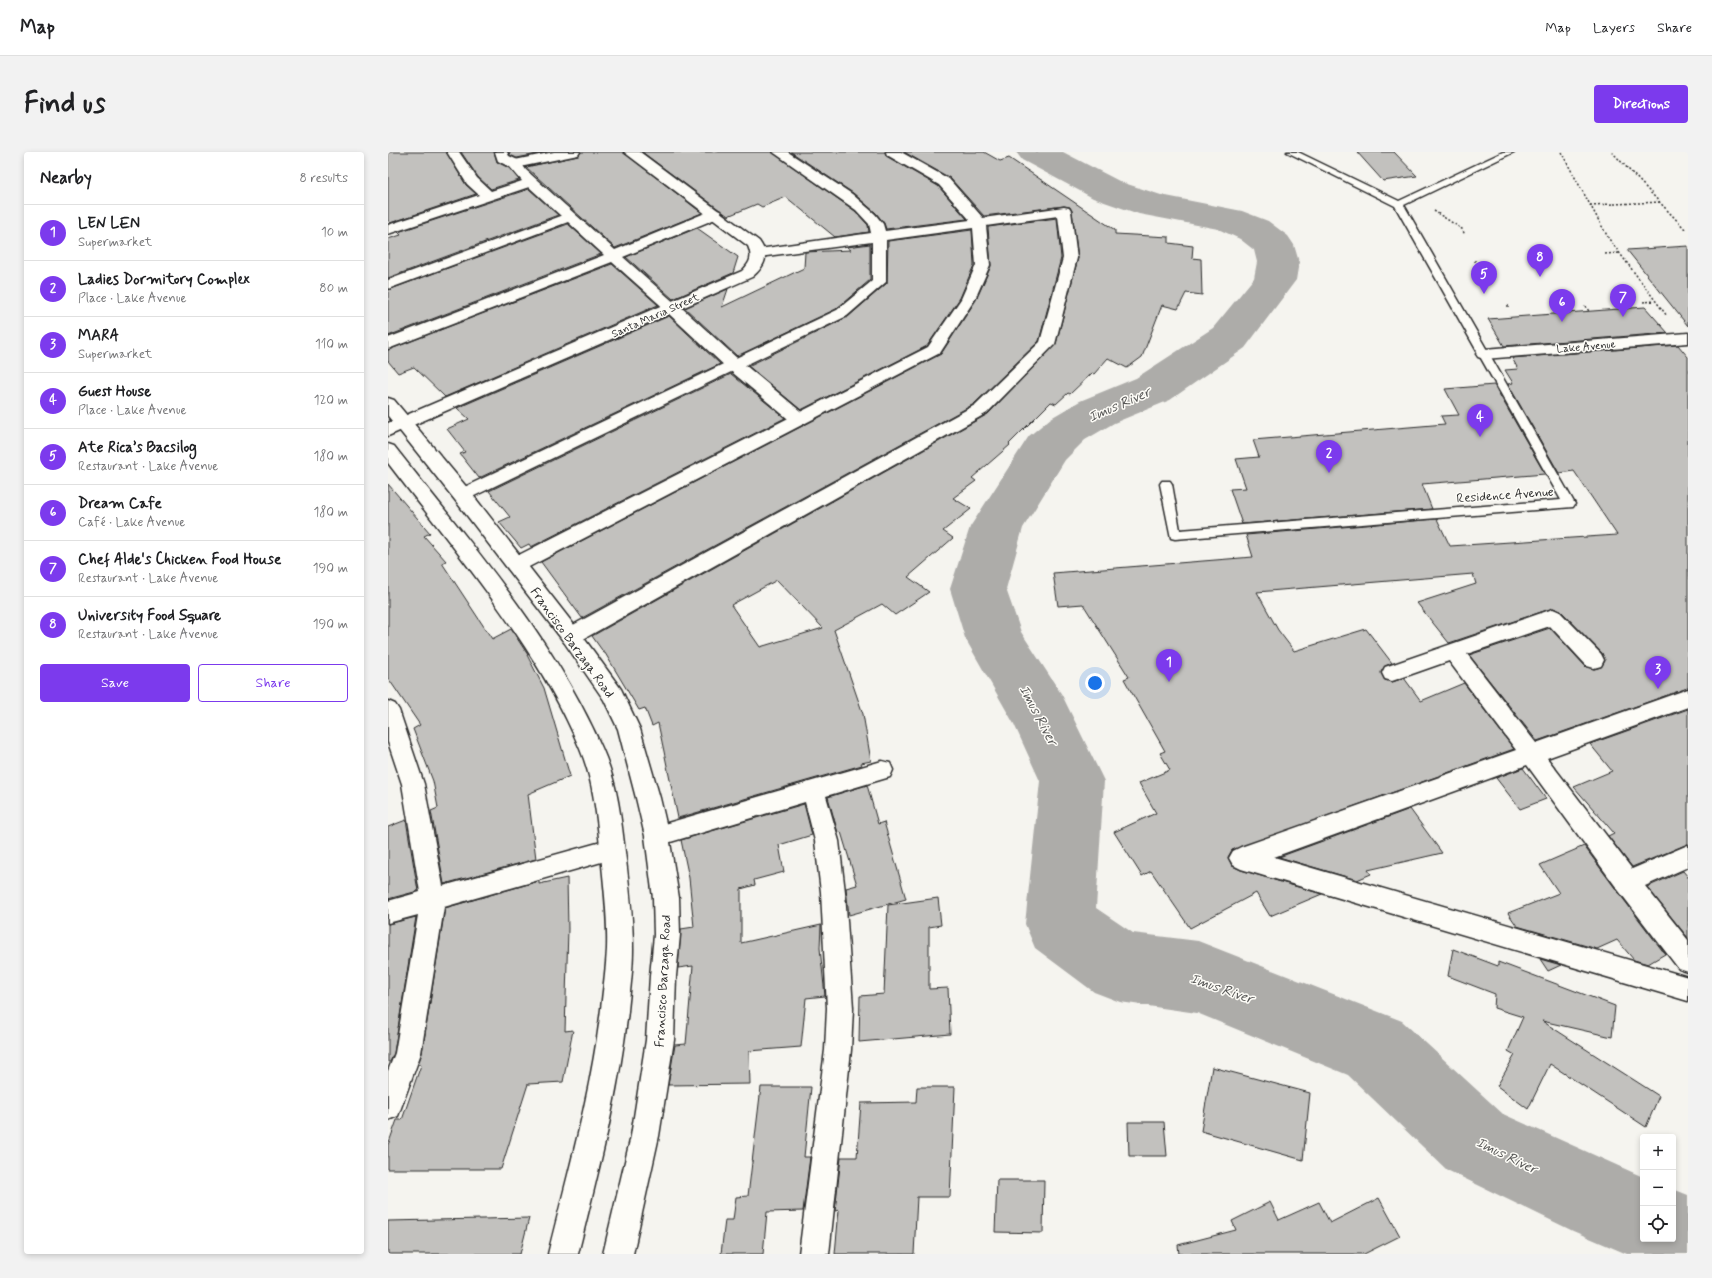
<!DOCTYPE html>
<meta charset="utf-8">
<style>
body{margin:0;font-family:Mynerve,sans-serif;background:#f2f2f2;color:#202124}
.controls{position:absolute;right:12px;bottom:12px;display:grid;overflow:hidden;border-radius:4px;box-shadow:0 2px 6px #0003}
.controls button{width:36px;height:36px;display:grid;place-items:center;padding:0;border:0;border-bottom:1px solid #e0e0e0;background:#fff;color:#202124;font:20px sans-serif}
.you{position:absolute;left:707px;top:531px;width:14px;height:14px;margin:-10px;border:3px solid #fff;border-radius:50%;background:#1a73e8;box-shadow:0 0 0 6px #1a73e833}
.badge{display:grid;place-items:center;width:26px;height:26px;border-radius:50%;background:#7c3aed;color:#fff;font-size:13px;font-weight:700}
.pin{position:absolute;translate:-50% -33px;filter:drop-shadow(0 1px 2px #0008)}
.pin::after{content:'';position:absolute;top:21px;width:14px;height:12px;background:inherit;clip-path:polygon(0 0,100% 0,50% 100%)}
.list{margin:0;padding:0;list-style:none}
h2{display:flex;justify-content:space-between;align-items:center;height:52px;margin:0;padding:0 16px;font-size:17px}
h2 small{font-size:13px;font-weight:400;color:#757577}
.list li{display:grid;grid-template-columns:26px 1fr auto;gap:12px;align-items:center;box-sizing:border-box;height:56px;padding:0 16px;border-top:1px solid #e0e0e0}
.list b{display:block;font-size:15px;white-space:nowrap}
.list p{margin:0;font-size:13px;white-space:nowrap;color:#757577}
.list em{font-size:13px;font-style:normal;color:#757577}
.actions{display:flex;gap:8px;padding:12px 16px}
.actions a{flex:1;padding:9px 0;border:1px solid #7c3aed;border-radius:4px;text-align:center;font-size:14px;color:#7c3aed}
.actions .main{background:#7c3aed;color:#fff}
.icon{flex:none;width:22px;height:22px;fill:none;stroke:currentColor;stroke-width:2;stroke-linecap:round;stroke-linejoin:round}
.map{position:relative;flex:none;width:1300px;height:1102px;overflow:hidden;border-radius:4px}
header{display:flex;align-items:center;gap:24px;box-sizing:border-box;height:56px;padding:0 20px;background:#fff;border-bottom:1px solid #e0e0e0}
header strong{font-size:19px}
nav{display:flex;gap:22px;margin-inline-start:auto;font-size:14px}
.intro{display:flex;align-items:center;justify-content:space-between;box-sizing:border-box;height:96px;padding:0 24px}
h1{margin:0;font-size:28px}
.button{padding:10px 18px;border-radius:4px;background:#7c3aed;color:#fff;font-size:14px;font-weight:700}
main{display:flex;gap:24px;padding:0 24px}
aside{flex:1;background:#fff;border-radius:4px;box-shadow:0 2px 6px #0003}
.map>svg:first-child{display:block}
</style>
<header>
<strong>Map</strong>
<nav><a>Map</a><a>Layers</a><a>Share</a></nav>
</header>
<div class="intro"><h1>Find us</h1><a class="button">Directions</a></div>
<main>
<aside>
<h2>Nearby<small>8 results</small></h2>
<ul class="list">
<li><span class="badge">1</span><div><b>LEN LEN</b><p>Supermarket</p></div><em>10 m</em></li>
<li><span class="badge">2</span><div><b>Ladies Dormitory Complex</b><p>Place · Lake Avenue</p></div><em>80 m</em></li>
<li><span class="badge">3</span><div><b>MARA</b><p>Supermarket</p></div><em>110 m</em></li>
<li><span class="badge">4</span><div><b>Guest House</b><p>Place · Lake Avenue</p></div><em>120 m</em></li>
<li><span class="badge">5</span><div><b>Ate Rica’s Bacsilog</b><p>Restaurant · Lake Avenue</p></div><em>180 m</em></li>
<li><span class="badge">6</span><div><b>Dream Cafe</b><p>Café · Lake Avenue</p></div><em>180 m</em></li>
<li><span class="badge">7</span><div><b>Chef Alde's Chicken Food House</b><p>Restaurant · Lake Avenue</p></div><em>190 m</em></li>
<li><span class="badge">8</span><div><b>University Food Square</b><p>Restaurant · Lake Avenue</p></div><em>190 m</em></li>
</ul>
<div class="actions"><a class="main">Save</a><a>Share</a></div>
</aside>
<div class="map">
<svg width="1300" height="1102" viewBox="0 0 1300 1102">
<rect width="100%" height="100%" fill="#f5f4ef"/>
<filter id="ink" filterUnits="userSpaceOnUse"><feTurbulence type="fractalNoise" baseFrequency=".025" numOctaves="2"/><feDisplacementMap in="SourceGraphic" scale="8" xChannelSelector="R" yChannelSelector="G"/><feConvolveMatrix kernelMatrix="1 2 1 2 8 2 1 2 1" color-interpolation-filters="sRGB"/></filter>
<g filter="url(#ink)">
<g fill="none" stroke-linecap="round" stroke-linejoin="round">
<path fill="#adaca9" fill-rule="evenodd" d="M628,0H675L733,30L773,43L854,59L880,69L900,84L906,93L911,110L908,128L857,196L782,248L726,271L697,288L677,308L635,376L618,437L633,480L674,543L716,629L708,756L745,781L810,789L1014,869L1115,962L1255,1025V1087H1285V1037L1300,1043V1102H1239L1185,1079L1059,1018L960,923L809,861L732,850L706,840L647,796L637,772L652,629L626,572L577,486L562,437L582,375L641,284L663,266L692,249L748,226L825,176L866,126L869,110L866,98L852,87L830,77L751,62L705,46L634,8Z"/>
</g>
<g fill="#c2c1be" stroke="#2b2b2b" fill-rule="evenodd">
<path d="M0,0H58L78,33L88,42L2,71L0,68Z"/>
<path d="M73,0H106L109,10L121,16L131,28L103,37L90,25Z"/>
<path d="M121,0H159L129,6L122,3Z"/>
<path d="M193,0H235L314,61L227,96L138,15L190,4Z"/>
<path d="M254,0H384L467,59L480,73L481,80L447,85L398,45L374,55L369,52L340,64Z"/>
<path d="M403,0H497L498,4L550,34L579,67L498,77L496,71L488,61L465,41Z"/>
<path d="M516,0H596L612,9L621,6L727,78V82L781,85V91L805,94L804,106L813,107L814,143L798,141L790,157L774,153L754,205L739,216L720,206L706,222L704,221L682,242L680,241L668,252L663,250L621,292L622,293L584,326L588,329L565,346L583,357L555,379L565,386L520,425L541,440L507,463L494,452L446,478L475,562L483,609L473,611L474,613L290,666L270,571L264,574L257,556L251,558L217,501H216L204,484L600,262L668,192L690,106L684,59L682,55L676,54L596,64L562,26ZM389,428L435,476L372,495L343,453Z"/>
<path d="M969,0H1006L1029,24L995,29Z"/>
<path d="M141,37L170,63L0,126V87L13,83L10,80Z"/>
<path d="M669,66L673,106L651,189L586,252L194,466L153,410L553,202L588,148L603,114L600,75Z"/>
<path d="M180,72L213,102L0,184V138Z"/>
<path d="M309,76L350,105L345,121L285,147L238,105Z"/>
<path d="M584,78L586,113L572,146L539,194L413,258L360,214L460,165L499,131L500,89Z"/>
<path d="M482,92V128L448,157L349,204L297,156L340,137L334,155L416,116L417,100L463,98L459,95Z"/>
<path d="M1300,94V174L1239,98Z"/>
<path d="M224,112L270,153L57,245L26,215L10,221L0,209V198Z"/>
<path d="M1257,155L1280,181L1116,194L1100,167Z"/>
<path d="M281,164L332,212L91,326L72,302L77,300L59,277L81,267L69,256Z"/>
<path d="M1290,193L1300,205V536L1149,589L1081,503L1162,476L1198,515L1206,517L1213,515L1217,509L1214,501L1173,459L1165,456L1061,491L1029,451L1088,432L1085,422L869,440L890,478L906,499L978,477L1004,511L997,514L993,520L997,528L1004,530L1016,526L1033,549L1076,531L1126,597L844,698L840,705L844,714L853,718L934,742L882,764L868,741L802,776L763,719L754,724L726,680L768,661L751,631L782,618L772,601L777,599L736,527L741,525L695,452L670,454L665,421L865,405L858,383L1049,367L1062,394L1229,383L1186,319L1171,321L1120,232L1125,231L1117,218L1130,217L1124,206Z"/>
<path d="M343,222L397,266L143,395L141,392L133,396L111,370L122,365L101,339Z"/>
<path d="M1106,233L1157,322L1034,332L1044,357L854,372L842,337L858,336L848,307L871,305L865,288L1057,272L1053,264L1071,263L1057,237Z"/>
<path d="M0,332L42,381L36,384L58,409L54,411L104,487L123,477L140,503H139L156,536L182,624L140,642L148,707L56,732L43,659L50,656L45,629L25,577L32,573L0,526Z"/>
<path d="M1300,557V692L1244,715L1220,684L1226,681L1186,635L1224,619L1202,592Z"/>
<path d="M1135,616L1158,647L1132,657L1108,626Z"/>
<path d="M479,633L490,672L496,670L518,747L461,763L458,736L469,733L453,680L450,681L440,645Z"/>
<path d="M416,652L424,683L391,693L396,720L366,728L367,733L353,737V791L433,773L432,796L437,844L418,846L413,895L361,899L362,932L280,933L287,893L298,892L305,814L290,816L293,777L306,775L301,726L293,688Z"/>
<path d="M1022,657L1054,701L980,718L983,722L969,728L891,705Z"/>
<path d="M18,668L30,739L0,747V675Z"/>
<path d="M1196,694L1230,740L1277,802L1260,812L1246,808L1229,788L1209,797L1129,774L1120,761L1171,741L1152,713Z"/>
<path d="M1295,719L1300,725V786L1259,735Z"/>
<path d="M179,726L180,777L177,879L185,878L175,930L140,932L113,1017H0V993L9,968H14L33,913L30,912L34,901L57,756L151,729V732Z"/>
<path d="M550,746L553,773L541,775V837L560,836L562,882L471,890L472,844L496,842L500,753Z"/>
<path d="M28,765L6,901L2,910H0V772Z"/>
<path d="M1065,797L1110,814V810L1227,854L1224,885L1154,869L1271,944L1258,975L1162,912L1140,957L1109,934L1127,903L1120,899L1135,865L1106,856L1107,842L1060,824Z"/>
<path d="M1152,807L1173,813L1160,819Z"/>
<path d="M824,915L922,941L915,1008L813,979Z"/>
<path d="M373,935H423L416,1005H422L415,1059L379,1060L375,1102H333L337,1068H345L348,1045L360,1044Z"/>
<path d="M529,935H567L562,1045H529L526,1102H447L451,1058L447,1059L453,1005H469L473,951L528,950Z"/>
<path d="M740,970H776L779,1004H741Z"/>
<path d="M609,1028H656L655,1081L607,1080Z"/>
<path d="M991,1046L1012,1084L976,1102H791L790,1093L848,1078L844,1069L882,1050L891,1068L931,1050L942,1071Z"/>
<path d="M141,1066L132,1102H0V1069Z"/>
</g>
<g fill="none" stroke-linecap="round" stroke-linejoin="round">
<defs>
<path id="service" d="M899,0H910L1011,49L1115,0H1126L1016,53L1187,352L1185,355L787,387L783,386L772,332L774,329H782L784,332L792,378L1173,348L1007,54Z"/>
<g id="pedestrian">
<path d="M59,0H71L89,26L103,39L134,29L122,15L110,9L107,0H119L121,4L132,9L138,18L227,98L322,59L327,58L332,59L334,62L332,65L235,105L289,153L292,156L289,159L284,161L279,159L224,110L0,197V186L216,103L180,70L0,137V128L173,64L141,35L0,82V73L91,43L79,32Z"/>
<path d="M385,0H400L464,42L487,62L495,72L497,79L582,68L551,33L499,3L498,0H513L561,27L595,66L676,55L681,56L683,59L689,106L667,192L599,261L190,490L183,492L176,490L173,484L176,478L587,253L652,190L675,106L670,64L598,74L602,113L587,147L552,201L135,418L128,420L121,418L119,413L121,408L540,195L573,147L588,113L585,76L498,88V130L459,164L80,347L74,349L68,347L65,343L68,339L449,158L484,129V90L371,105L366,104L364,101L366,98L371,97L483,81L481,72L468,58Z"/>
<path d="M1300,181V191L1096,207L1090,205L1088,202L1090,199L1096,197Z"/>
<path d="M1165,457L1172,460L1213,502L1216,508L1213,514L1206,516L1199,514L1162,474L1079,502L1148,591L1300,537V555L1159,606L1244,717L1300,693V715L1257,734L1300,788V820L1291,817L1231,739L1139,613L886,705L1300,825V849L853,717L845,713L841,706L845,699L853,695L1128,598L1061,509L1004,529L997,527L994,521L997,515Z"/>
<path d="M0,549L7,552L11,558L36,632L55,734L224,687L232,690L236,697L232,704L224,707L56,755L33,901L10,964L0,968V919L7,901L30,763L0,771V749L32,740L14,632L0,590Z"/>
<path d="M494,609L502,611L505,618L502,625L438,644L451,689L457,740L465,856L463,898L441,1102H411L437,898L439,856L433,740L427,689L417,650L269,694L261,691L258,684L261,677L269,674Z"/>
</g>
<g id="minor">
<path d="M166,0H192L190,3L185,4L127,16L122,15L120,12L122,9Z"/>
<path d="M236,0H252L371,89C382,104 377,114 364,125L294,156L351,208L417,263L420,267L417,271L411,273L405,271L339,216L281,162L0,284V271L354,119C362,111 365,106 360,94Z"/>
</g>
<g id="tertiary">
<path d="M0,246L6,248L81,338L190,478L233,537L252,577L272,646L281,684L291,746L292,783L288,824L286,888L271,984L245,1102H215L243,984L258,888L262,824L266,783L265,746L257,684L248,646L230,577L216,548L176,490L67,348L0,264Z"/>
<path d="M0,292L6,294C81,390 165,484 214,596C229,629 233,665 237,700C241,732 245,764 245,797C245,818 242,838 240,859C231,941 210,1021 190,1102H160C180,1021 203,941 213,857C215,837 218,818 219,797C220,766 216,734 213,703C209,667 206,630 192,597C150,495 67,399 0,311Z"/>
</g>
</defs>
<use href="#service" stroke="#2b2b2b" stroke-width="3"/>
<use href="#pedestrian" stroke="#2b2b2b" stroke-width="3"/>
<use href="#minor" stroke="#2b2b2b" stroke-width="3"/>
<use href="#tertiary" stroke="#2b2b2b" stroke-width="3"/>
<g stroke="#2b2b2b" stroke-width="1.5" stroke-dasharray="2 2" stroke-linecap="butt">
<path d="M1173,0L1221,87L1279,164"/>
<path d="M1224,0L1298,78"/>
<path d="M1202,53L1273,50"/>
<path d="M1046,59L1074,77L1077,83"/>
<path d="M1158,102L1161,106"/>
<path d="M1217,102L1231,101"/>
<path d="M1086,109H1090"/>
<path d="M1255,150L1267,149"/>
<path d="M1119,154H1123"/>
<path d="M1197,154L1201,159"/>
</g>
<use href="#service" fill="#fdfcf7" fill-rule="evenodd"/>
<use href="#pedestrian" fill="#fdfcf7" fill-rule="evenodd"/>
<use href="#minor" fill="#fdfcf7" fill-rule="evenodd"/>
<use href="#tertiary" fill="#fdfcf7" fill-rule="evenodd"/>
</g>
</g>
<g text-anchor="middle" stroke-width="3" stroke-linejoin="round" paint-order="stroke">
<g font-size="11" fill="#2b2b2b" stroke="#fdfcf7">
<text transform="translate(267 163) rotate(-24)" y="4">Santa Maria Street</text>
<text transform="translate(1198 194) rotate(-5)" y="4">Lake Avenue</text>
</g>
<g font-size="13" fill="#2b2b2b" stroke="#fdfcf7">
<text transform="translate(1117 342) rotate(-4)" y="5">Residence Avenue</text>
<text transform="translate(185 490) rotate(54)" y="5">Francisco Barzaga Road</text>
<text transform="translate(274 829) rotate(-87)" y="5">Francisco Barzaga Road</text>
</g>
<g font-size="14" font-style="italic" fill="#585857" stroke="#fdfcf7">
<text transform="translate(731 252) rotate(-24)" y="5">Imus River</text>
<text transform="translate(651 563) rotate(62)" y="5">Imus River</text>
<text transform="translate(834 836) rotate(19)" y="5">Imus River</text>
<text transform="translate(1119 1003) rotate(26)" y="5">Imus River</text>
</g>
</g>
</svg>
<div class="controls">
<button>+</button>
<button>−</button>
<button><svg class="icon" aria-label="locate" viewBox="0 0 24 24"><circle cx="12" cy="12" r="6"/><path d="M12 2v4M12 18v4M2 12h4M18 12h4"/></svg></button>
</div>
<div class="you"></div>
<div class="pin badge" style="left:781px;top:530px">1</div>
<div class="pin badge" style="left:941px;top:321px">2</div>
<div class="pin badge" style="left:1270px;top:537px">3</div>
<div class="pin badge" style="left:1092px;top:285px">4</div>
<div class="pin badge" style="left:1096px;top:142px">5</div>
<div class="pin badge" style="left:1174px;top:170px">6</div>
<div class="pin badge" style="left:1235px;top:165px">7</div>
<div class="pin badge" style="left:1152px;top:125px">8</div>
</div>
</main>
